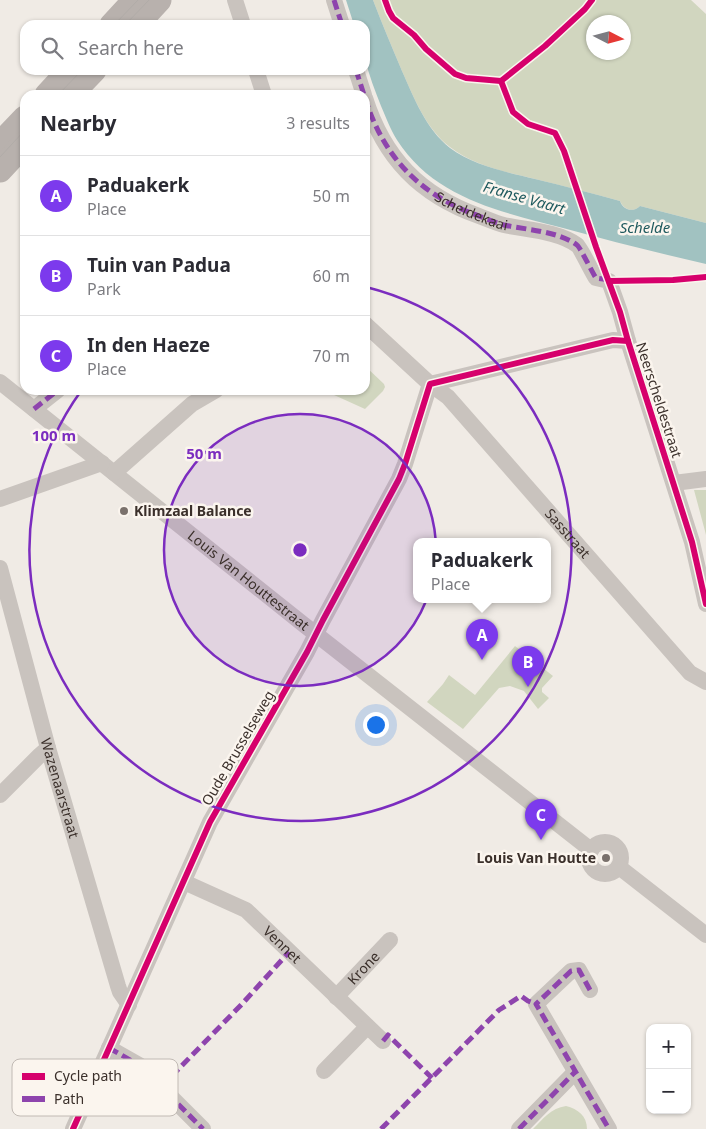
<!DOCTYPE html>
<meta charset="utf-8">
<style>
body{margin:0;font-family:"Noto Sans",sans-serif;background:#f7f7f7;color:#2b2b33}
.controls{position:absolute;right:15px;bottom:15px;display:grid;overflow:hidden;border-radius:10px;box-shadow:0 1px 4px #0004}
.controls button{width:45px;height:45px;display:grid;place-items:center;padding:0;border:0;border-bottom:1px solid #e1e1e2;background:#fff;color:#2b2b33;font:25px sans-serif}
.compass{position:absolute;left:586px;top:15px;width:45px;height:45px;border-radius:50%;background:#fff;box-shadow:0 1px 4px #0004;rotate:96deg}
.you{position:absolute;left:375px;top:724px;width:18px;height:18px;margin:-12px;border:4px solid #fff;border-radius:50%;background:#1a73e8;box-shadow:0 0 0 8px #1a73e833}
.badge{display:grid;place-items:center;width:32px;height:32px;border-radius:50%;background:#7c3aed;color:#fff;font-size:16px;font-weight:700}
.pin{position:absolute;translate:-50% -41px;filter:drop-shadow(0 1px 2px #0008)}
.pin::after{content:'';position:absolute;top:26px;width:18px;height:15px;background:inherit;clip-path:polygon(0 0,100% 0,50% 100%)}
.popup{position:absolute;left:413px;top:538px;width:138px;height:65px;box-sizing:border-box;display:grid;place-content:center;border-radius:10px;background:#fff;filter:drop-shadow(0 1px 4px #0005);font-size:16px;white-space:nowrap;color:#7c7c81}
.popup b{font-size:19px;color:#2b2b33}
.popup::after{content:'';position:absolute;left:50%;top:100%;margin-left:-10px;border:10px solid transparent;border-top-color:#fff}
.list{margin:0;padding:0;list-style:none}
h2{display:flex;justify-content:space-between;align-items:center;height:65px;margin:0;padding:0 20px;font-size:21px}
h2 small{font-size:16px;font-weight:400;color:#7c7c81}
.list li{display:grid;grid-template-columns:32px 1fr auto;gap:15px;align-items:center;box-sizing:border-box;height:80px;padding:0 20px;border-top:1px solid #e1e1e2}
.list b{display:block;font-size:19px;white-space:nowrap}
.list p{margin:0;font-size:16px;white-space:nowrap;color:#7c7c81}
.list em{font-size:16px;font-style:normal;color:#7c7c81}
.icon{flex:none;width:28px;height:28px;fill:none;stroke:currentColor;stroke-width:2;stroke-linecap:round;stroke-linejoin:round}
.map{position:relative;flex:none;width:706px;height:1129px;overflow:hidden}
.search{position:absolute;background:#fff;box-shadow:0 1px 4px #0004;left:20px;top:20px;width:350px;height:55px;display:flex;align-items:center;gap:12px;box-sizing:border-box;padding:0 18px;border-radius:15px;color:#7c7c81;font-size:19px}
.panel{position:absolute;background:#fff;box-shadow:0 1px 4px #0004;left:20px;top:90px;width:350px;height:305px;border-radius:15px}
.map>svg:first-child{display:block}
</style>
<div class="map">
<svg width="706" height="1129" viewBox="0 0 706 1129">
<rect width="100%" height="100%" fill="#f0ebe5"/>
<g fill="#d1d6bf" fill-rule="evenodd">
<path d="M373,0H691L706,14V223L640,206C633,213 624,210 620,201C592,193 563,186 535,179C506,172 474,166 450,147C426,129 414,98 402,71C392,47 382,24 373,0ZM594,22H624V52H594Z"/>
<path d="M365,366L384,384L385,387L383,391L365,409L323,390H365Z"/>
<path d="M694,490H706V535L705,531Z"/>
<path d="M515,646L553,676L542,688V692L549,698L538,709L524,691L510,686L499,688L463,729L427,702L443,684L449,675L475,695Z"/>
<path d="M566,1106C578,1109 587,1116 587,1129H533C543,1119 551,1108 566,1106Z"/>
</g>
<path fill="#a1c2c1" d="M346,0H373C382,24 392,47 402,71C414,98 426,129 450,148C474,166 507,172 535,179C564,186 592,193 620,201C623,210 633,213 640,206L706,223V264C658,253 610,241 563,228C501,212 434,198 397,140C390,129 386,117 381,106C375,91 369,75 365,59C363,49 365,36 365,25H354Z"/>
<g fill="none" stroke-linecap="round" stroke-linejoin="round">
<g stroke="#c9c3be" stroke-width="16">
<path d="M235,0L243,25"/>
<path d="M334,0L342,25"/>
<path d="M256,70L264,95"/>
<path d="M356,70L364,95"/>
<path d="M365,98C384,158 420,195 479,216C487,219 496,223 504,225C527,230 558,231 577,245C580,247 592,272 596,278L609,281L620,312L628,341L692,542L706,604"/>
<path id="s1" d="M365,324L430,384L448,397L690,673L706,682"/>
<path id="s2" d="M0,382L303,624L591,850"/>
<path d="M430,384L613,340L628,341"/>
<path d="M34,409L58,390"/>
<path d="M114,473L192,404L216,390"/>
<path d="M674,483L706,479"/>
<path d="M0,499L102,463"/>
<path id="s3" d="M0,568L48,748L118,986L120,992L129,1005"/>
<path d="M0,795L40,755L48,748"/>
<circle cx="605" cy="858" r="16"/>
<path d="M619,867L706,935"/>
<path id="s4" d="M184,882L246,910L383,1041"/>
<path d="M590,990L579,970L571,971L536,1004L609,1129"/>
<path id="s5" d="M336,997L390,940"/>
<path d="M109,1048L139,1065L203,1129"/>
<path d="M324,1071L367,1027"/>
<path d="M73,1129L210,822L307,652L323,620L399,479L405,464L430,384"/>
<path d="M519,1129L575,1072"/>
</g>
<g stroke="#b8b1ad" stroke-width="25">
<path d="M112,25L135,0"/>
<path d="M136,25L159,0"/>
<path d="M47,95L70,70"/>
<path d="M70,95L94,70"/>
<path d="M0,144L25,118"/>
<path d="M0,170L25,143"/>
</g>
<g stroke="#b1aca8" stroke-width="1">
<path d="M114,25L138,0"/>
<path d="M125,25L149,0"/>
<path d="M58,95L82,70"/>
<path d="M0,157L25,130"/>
</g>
<g stroke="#8e44ad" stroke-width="5" stroke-dasharray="10 5" stroke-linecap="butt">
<path d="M334,0L342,25"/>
<path d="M356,70L364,95"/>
<path id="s6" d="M365,98C384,158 420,195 479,216C487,219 496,223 504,225C527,230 558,231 577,245C580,247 592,272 596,278L610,280"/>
<path d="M34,409L58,390"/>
<path d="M590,990L579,970L571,971L536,1004L609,1129"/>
<path d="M383,1041L388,1035L432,1078"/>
<path d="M109,1048L139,1065L203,1129"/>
<path d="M161,1087L242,1004L289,952"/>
<path d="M381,1129L499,1010L521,996L528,1001L536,1004"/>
<path d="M519,1129L575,1072"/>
</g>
<defs>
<g id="cycleway">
<path d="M385,0L389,11L393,18L414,35L426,49L455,74L466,78L501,81L545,46L585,9L592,0"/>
<path d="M501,81L513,112L528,124L555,133L564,151L596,247L620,312L628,341L692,542L706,604"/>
<path d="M609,281L673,280L706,277"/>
<path d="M73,1129L210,822L307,652L323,620L399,479L405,464L430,384L613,340L628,341"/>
</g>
</defs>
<use href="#cycleway" stroke="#fbf5ee" stroke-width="9"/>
<use href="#cycleway" stroke="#d6006c" stroke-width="6"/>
</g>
<circle cx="300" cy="550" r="136" fill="#7b2cbf" fill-opacity=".12"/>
<g fill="none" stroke="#7b2cbf" stroke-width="2.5">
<circle cx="300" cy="550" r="136"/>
<path d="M366 287A271 271 0 1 1 81 391"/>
</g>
<g fill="#7a716c" stroke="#fbf5ee" stroke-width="2">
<circle cx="124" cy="511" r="5"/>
<circle cx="606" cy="858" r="5"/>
</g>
<g text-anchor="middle" stroke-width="5" stroke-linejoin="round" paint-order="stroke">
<g font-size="14" fill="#3b302b" stroke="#fbf5ee">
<text dy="5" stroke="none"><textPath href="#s6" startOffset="162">Scheldekaai</textPath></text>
<text transform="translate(659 400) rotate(72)" y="5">Neerscheldestraat</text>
<text dy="5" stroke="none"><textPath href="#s1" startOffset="292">Sasstraat</textPath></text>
<text dy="5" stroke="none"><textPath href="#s2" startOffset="318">Louis Van Houttestraat</textPath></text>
<text transform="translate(238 748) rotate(-60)" y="5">Oude Brusselseweg</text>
<text dy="5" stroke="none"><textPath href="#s3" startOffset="228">Wazenaarstraat</textPath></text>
<text dy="5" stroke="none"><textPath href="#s4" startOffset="118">Vennet</textPath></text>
<text dy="5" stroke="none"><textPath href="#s5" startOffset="40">Krone</textPath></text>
</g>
<g font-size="14" font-weight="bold" fill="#3b302b" stroke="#fbf5ee" text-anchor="start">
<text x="134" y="516">Klimzaal Balance</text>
<text x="596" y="863" text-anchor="end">Louis Van Houtte</text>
</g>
<g font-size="15" font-style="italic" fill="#1f5a5e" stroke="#fbf5ee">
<text transform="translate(524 198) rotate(16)" y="5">Franse Vaart</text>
<text x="645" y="233">Schelde</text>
</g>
</g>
<rect x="12" y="1059" width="166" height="57" rx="8" fill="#fbf5ee" stroke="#c1bab4" stroke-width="1"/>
<rect x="22" y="1073" width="23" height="7" fill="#d6006c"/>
<rect x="22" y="1096" width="23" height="6" fill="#8e44ad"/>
<g font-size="14" fill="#3b302b">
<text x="54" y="1081">Cycle path</text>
<text x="54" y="1104">Path</text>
</g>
<circle cx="300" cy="550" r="8" fill="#7b2cbf" stroke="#fbf5ee" stroke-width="2.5"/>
<g font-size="15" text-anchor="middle" font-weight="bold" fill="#7b2cbf" stroke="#fbf5ee" stroke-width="5" stroke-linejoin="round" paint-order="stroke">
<text x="54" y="441">100 m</text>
<text x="204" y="459">50 m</text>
</g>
</svg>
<div class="controls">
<button>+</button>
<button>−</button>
</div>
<svg class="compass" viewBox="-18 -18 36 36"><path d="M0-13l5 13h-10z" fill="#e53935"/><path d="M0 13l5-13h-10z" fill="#7c7c81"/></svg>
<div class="you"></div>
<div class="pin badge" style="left:482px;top:660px">A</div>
<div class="popup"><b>Paduakerk</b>Place</div>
<div class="pin badge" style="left:528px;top:687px">B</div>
<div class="pin badge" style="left:541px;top:840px">C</div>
<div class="search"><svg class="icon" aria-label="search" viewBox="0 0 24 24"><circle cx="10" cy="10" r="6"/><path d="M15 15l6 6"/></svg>Search here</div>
<section class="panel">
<h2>Nearby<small>3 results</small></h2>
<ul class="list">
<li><span class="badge">A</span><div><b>Paduakerk</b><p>Place</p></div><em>50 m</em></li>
<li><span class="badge">B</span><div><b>Tuin van Padua</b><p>Park</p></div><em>60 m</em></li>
<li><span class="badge">C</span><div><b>In den Haeze</b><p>Place</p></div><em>70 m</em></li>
</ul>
</section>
</div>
